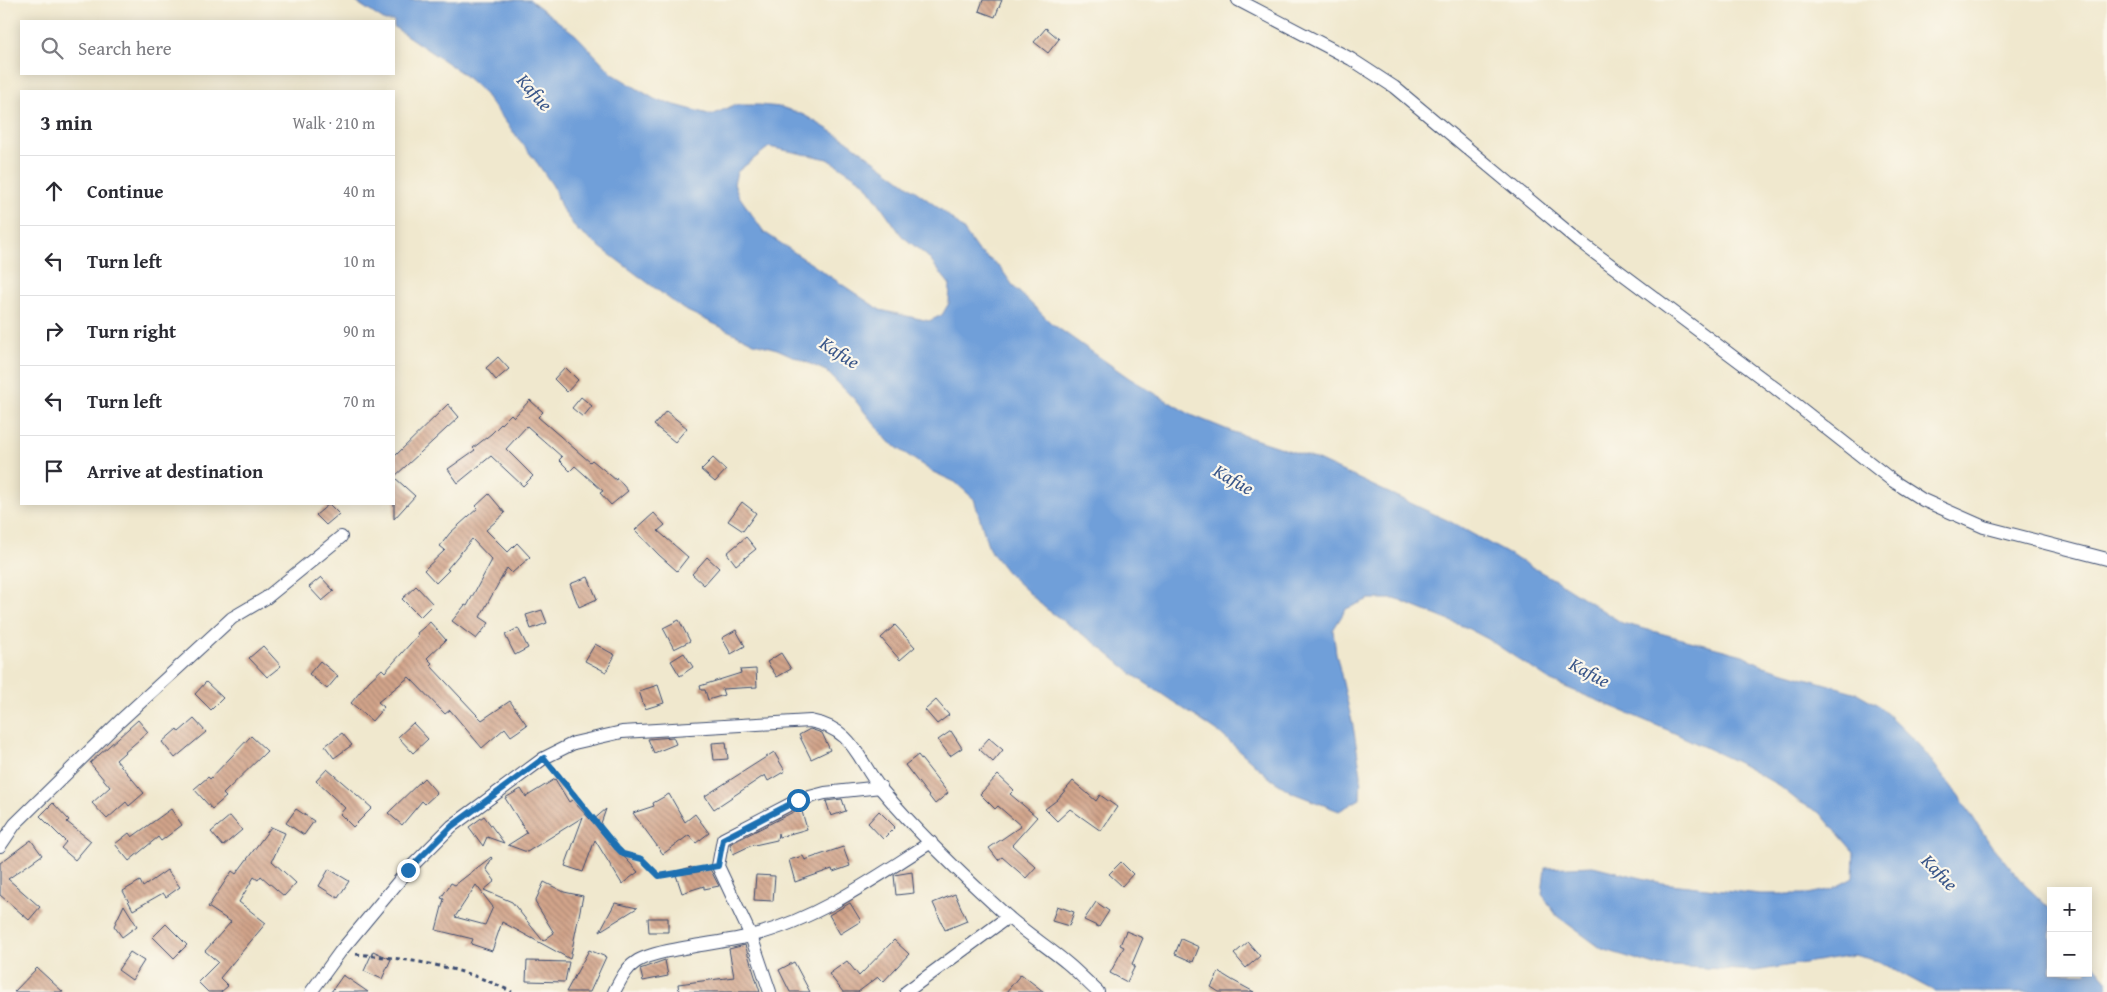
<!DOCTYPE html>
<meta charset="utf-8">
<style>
body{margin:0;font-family:"Gentium Book Plus",serif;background:#f7f7f7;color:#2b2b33}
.controls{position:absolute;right:15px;bottom:15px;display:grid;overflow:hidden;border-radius:0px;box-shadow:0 2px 12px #0003}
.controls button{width:45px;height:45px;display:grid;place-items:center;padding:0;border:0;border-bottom:1px solid #e1e1e2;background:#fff;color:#2b2b33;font:25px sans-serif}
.stop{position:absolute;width:15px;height:15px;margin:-11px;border:4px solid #1f6fb2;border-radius:50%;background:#fff}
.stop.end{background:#1f6fb2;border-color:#fff;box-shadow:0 1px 5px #0008}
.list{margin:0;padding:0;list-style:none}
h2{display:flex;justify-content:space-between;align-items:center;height:65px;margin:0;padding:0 20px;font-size:21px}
h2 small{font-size:16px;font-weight:400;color:#7c7c81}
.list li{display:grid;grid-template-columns:32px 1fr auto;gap:15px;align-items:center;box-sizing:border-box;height:70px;padding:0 20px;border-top:1px solid #e1e1e2}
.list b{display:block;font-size:19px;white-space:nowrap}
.list em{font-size:16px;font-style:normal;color:#7c7c81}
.icon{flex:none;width:28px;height:28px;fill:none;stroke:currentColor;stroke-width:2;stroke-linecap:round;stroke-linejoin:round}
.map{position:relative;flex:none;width:2107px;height:992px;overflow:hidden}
.search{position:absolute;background:#fff;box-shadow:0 2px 12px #0003;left:20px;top:20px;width:375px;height:55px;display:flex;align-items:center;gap:12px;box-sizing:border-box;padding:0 18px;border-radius:0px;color:#7c7c81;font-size:19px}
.panel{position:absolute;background:#fff;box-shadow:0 2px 12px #0003;left:20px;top:90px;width:375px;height:415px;border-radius:0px}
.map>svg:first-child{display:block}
</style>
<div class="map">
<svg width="2107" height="992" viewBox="0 0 2107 992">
<defs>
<pattern id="building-back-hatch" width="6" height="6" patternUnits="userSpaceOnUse" patternTransform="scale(1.25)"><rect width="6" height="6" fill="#d2a48a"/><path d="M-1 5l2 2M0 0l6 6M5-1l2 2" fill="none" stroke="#aa8674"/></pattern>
</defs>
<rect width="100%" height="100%" fill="#fbf7ec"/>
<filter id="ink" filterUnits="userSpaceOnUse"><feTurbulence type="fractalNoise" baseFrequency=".02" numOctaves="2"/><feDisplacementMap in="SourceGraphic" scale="10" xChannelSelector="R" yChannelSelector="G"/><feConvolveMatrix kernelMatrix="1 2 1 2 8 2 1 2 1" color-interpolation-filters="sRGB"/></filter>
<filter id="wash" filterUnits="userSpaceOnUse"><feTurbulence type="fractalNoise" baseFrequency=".0096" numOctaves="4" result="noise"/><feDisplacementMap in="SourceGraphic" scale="20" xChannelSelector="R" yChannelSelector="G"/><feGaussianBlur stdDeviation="1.12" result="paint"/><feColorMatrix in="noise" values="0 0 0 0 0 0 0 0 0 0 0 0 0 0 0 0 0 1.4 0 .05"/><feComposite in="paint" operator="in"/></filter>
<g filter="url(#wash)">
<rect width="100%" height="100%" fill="#f0e8ce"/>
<path fill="#709fd9" stroke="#46679c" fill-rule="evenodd" d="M353,0H530L576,35L613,74L656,100L712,115L734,105H759L781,107L804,115L846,140L944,212L962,228L978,251L999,266L1014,287L1051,323L1129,378L1191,415L1233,432L1318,460L1449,521L1557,581L1622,623L1743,655L1764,666L1857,693L1878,705L1918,744L1959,796L1991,845L2024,884L2051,910V973H2088V957L2107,980V992H1936L1878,961L1854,955L1755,971L1655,965L1602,949L1557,916L1542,894L1545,868L1593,866L1662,883L1760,894H1808L1832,889L1853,878L1854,852L1820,813L1798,801L1778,785L1737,762L1670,731L1551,681L1488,639L1465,627L1395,599H1369L1346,609L1333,630L1336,653L1353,726L1361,774L1360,799L1339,811L1293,793L1271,779L1221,734L1135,676L1095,643L1045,608L1007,572L989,549L974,499L955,482L931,471L889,442L854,399L826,371L777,349L754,343L683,309L577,230L562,209L553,186L538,164L482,91L462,73L394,27V21H385ZM769,147L828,159L865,183L902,236L927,256L950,285L949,303L942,315L929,321L880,310L764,232L739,196L734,184L737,172Z"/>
<g id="blocks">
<g fill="url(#building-back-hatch)" fill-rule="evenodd">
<path d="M983,0H1002L995,17L979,11Z"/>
<path d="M1046,28L1059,39L1048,53L1034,42Z"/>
<path d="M498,357L509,369L496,380L486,368Z"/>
<path d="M565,367L578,380L567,392L554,379Z"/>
<path d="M581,397L592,406L583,417L572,408Z"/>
<path d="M530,400L543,412L538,417L590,462L592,460L616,480L617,478L628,491L611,505L600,493L603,491L575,466L570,471L559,460L562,457L527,426L506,449L533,476L523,486L491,456L458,483L448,469L475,450L473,448L491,434L511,414L514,417Z"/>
<path d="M448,404L459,417L394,477L415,496L394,519V457Z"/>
<path d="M666,411L687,428L675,442L654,425Z"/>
<path d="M713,458L726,470L715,482L701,470Z"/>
<path d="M489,494L505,513L486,530L508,552L517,543L530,557L512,573L507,568L480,617L489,623L476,639L452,621L465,605L467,606L492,560L472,539L447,569L449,570L436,583L424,570L445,550L440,546L450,533L478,508L476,506Z"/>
<path d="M742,502L756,513L743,531L728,521Z"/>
<path d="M329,504L339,514L326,525L316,515Z"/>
<path d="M654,513L665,525L658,531L688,557L677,571L659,555L635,530Z"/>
<path d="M746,537L756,549L736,565L727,553Z"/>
<path d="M707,557L719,568L704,585L692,574Z"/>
<path d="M321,577L334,591L322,601L309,587Z"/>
<path d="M588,577L597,599L579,607L570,584Z"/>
<path d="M416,586L433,604L420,617L402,599Z"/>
<path d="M542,610L547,623L531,629L526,615Z"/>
<path d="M679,620L690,641L674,649L663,628Z"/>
<path d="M430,622L446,640L427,658L432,663L430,665L476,714L482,720L510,701L527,725L511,736L505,728L482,748L450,710L445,714L409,677L378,702L384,707L372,721L351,703L369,681L382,669L385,672L418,635L417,633Z"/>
<path d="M895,625L915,647L900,660L881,638Z"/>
<path d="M518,628L528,648L515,655L505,635Z"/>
<path d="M736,630L745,646L731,654L722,638Z"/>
<path d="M595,644L615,655L606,672L585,661Z"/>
<path d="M263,646L281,666L267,677L249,658Z"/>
<path d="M684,653L693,667L680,676L671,661Z"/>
<path d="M781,653L791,669L777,677L767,662Z"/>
<path d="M320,661L338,676L327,689L309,674Z"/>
<path d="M756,669L757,687L722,689L724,695L708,700L705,690H701L700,686L741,673L740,670Z"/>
<path d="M206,682L223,698L211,710L195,694Z"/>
<path d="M658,685L664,703L645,709L639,691Z"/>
<path d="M936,700L949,715L937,724L925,710Z"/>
<path d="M194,719L206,732L175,758L162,742L177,729L179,732Z"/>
<path d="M138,720L148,732L116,760L144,793L129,806L126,802L107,819L92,803L110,787L90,763Z"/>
<path d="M413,723L428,739L413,753L398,737Z"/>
<path d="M810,729L822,733L830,750L811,759L799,735Z"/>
<path d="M951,731L962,748L950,756L938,740Z"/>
<path d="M342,733L352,745L334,758L325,746Z"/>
<path d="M251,736L267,751L223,794L226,797L212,809L194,789L208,777L210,779Z"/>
<path d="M673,737L676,744L654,753L648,739Z"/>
<path d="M989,738L1003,750L993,762L979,749Z"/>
<path d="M726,742L728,759L714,760L712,743Z"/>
<path d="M774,752L785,771L768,781L765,775L714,809L705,796Z"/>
<path d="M918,755L948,793L935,804L905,765Z"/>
<path d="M327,769L372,808L353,827L340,814L345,808L316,781Z"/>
<path d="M998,775L1014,790L1010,794L1037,817L1012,845L1036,867L1026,878L1002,857L998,860L989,848L1021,826L998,806L995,809L980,794Z"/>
<path d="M424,778L437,793L425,804L422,801L402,825L388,813Z"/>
<path d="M555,779L569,802L572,800L592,821L606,809L599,829L638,872L622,884L595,840L583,872L565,866L583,817L527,852L508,845L527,833L505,798L521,789L526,797Z"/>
<path d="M1073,781L1096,801L1100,795L1117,807L1101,831L1070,809L1057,821L1045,809L1057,800Z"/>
<path d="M669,794L685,822L695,814L709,833L696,843L689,835L663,854L633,813L654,806L653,803Z"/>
<path d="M842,799L846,811L831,816L826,801Z"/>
<path d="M53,803L69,820L67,822L91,841L75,860L61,848L66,842L40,816Z"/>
<path d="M801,808L807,829L779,837L778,833L777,840L750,846L733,854L730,844Z"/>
<path d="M171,809L182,825L161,841L158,837L129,861L115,844L129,833L132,837Z"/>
<path d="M296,809L314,821L304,835L286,823Z"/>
<path d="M879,811L895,827L883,839L868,823Z"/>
<path d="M230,816L242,830L223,846L211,832Z"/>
<path d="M484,816L504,843L487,837L483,846L469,827Z"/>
<path d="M271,827L285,833L272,861L296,883L284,896L261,876L258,880L254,877L239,902L266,923L220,978L228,986L221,992H208L198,982L218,962L205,951L231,922L208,907L232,871L236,874Z"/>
<path d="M31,840L42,855L8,879L40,907L29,920L0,895V863Z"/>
<path d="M843,847L850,866L833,872L832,869L795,882L789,860L803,856L805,860Z"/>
<path d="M491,857L492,858L486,869L495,881L484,890L512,902L543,941L554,933L535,902L544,882L564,892L583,896L570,959L502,922L492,951L471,944L473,939L436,930L444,899L441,898L451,883L455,885ZM476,885L493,907L485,925L455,917Z"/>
<path d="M1121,862L1133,874L1122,886L1109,874Z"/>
<path d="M691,867L693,872L710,869L719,886L704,889V886L682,893L675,872Z"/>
<path d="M329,869L349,881L338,898L319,886Z"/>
<path d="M167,870L180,887L166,897L163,893L133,910L123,891L140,881L143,887Z"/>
<path d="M912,872L914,893L896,895L894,875Z"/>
<path d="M756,875L775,876L773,901L754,900Z"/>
<path d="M955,894L967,921L945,930L933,903Z"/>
<path d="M1096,902L1109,911L1099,927L1084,920Z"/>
<path d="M615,903L637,908L600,931Z"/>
<path d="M850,903L861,921L840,934L829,915Z"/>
<path d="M124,905L137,926L122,937L114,926Z"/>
<path d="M1057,906L1074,912L1069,926L1052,921Z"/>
<path d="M648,918H668V932H649Z"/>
<path d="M166,924L187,945L174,958L153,937Z"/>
<path d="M1126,931L1143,938L1132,964L1135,966L1127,982L1110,973L1124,947L1120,945Z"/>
<path d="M1181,939L1199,947L1193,962L1175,954Z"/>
<path d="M894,940L909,954L883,982L878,977L858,992H843L829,974L847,961L859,976Z"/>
<path d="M1248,942L1260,956L1246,968L1234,954Z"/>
<path d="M745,945L760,992H679L678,984L734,977L729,949Z"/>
<path d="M589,950L606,957L590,992H566Z"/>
<path d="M373,951L391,959L382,979L364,971Z"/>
<path d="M130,952L144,961L132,980L118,970Z"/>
<path d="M665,960L668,976L643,981L640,969Z"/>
<path d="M527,961L569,962L565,982L526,981Z"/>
<path d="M794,962L810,992H790L779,970Z"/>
<path d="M37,968L63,992H14Z"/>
<path d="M1219,972L1232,980L1254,992H1219L1211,987Z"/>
<path d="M1021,974L1044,992H1006Z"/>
<path d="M343,975L368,992H331Z"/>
</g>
</g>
</g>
<g filter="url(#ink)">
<use href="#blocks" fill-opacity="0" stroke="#3b4b6f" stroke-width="1"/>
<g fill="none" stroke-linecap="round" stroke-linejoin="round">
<defs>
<g id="street">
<path d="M1238,0L1351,59L1394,87L1580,242L1775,388L1893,481L1923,500L1984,527L2107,559"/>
<path d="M0,846L15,824L120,721L206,642L232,618L266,598L341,537"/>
<path d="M311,992L340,952L408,870L452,826L544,758L574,743L622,732L810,721C854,729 857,759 881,789C919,834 964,877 1007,916C1026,933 1048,947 1067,963C1078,972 1087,982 1098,992"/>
<path d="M614,992C620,981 625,969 636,962C654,949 724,943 750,936C816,920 875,878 931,842"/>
<path d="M770,992L751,936L718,866L723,839L798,800L825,793L881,787"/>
<path d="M906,992L1008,917"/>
</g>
</defs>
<use href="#street" stroke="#3b4b6f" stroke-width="14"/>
<g stroke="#3b4b6f" stroke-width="3" stroke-dasharray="4 4" stroke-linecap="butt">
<path d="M553,768L617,848L623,854L642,859L659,876L705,869"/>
<path d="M356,954C414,960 458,965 512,992"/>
</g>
<use href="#street" stroke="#fff" stroke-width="12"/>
</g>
</g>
<g fill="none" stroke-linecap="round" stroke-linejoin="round" filter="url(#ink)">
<path stroke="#1f6fb2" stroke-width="6" d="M408,870L452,826L544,758L617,848L623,854L642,859L659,876L718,866L723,839L798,800"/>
</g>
<g text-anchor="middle" stroke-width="4.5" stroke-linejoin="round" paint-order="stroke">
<g font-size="19" font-style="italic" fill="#395689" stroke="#fbf7ec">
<text transform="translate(535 92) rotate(48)" y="7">Kafue</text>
<text transform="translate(840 352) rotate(33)" y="7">Kafue</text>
<text transform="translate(1234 479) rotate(30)" y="7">Kafue</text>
<text transform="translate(1590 672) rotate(28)" y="7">Kafue</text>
<text transform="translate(1940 872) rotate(46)" y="7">Kafue</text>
</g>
</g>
</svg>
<div class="controls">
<button>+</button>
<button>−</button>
</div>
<div class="stop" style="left:798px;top:800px"></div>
<div class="stop end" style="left:408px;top:870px"></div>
<div class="search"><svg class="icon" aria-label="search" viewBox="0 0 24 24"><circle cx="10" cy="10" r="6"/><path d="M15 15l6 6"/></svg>Search here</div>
<section class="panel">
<h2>3 min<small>Walk · 210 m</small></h2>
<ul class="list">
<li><svg class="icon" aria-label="ahead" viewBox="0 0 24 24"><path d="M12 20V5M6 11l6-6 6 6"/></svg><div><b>Continue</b></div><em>40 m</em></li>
<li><svg class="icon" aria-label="left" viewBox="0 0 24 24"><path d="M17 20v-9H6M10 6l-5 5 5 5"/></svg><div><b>Turn left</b></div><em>10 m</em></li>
<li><svg class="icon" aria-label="right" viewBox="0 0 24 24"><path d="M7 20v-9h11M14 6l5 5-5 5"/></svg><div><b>Turn right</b></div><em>90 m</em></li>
<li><svg class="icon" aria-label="left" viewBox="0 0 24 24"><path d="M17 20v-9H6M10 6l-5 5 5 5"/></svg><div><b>Turn left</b></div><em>70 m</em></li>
<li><svg class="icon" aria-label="arrive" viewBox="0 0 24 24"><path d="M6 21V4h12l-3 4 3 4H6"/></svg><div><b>Arrive at destination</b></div></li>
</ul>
</section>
</div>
